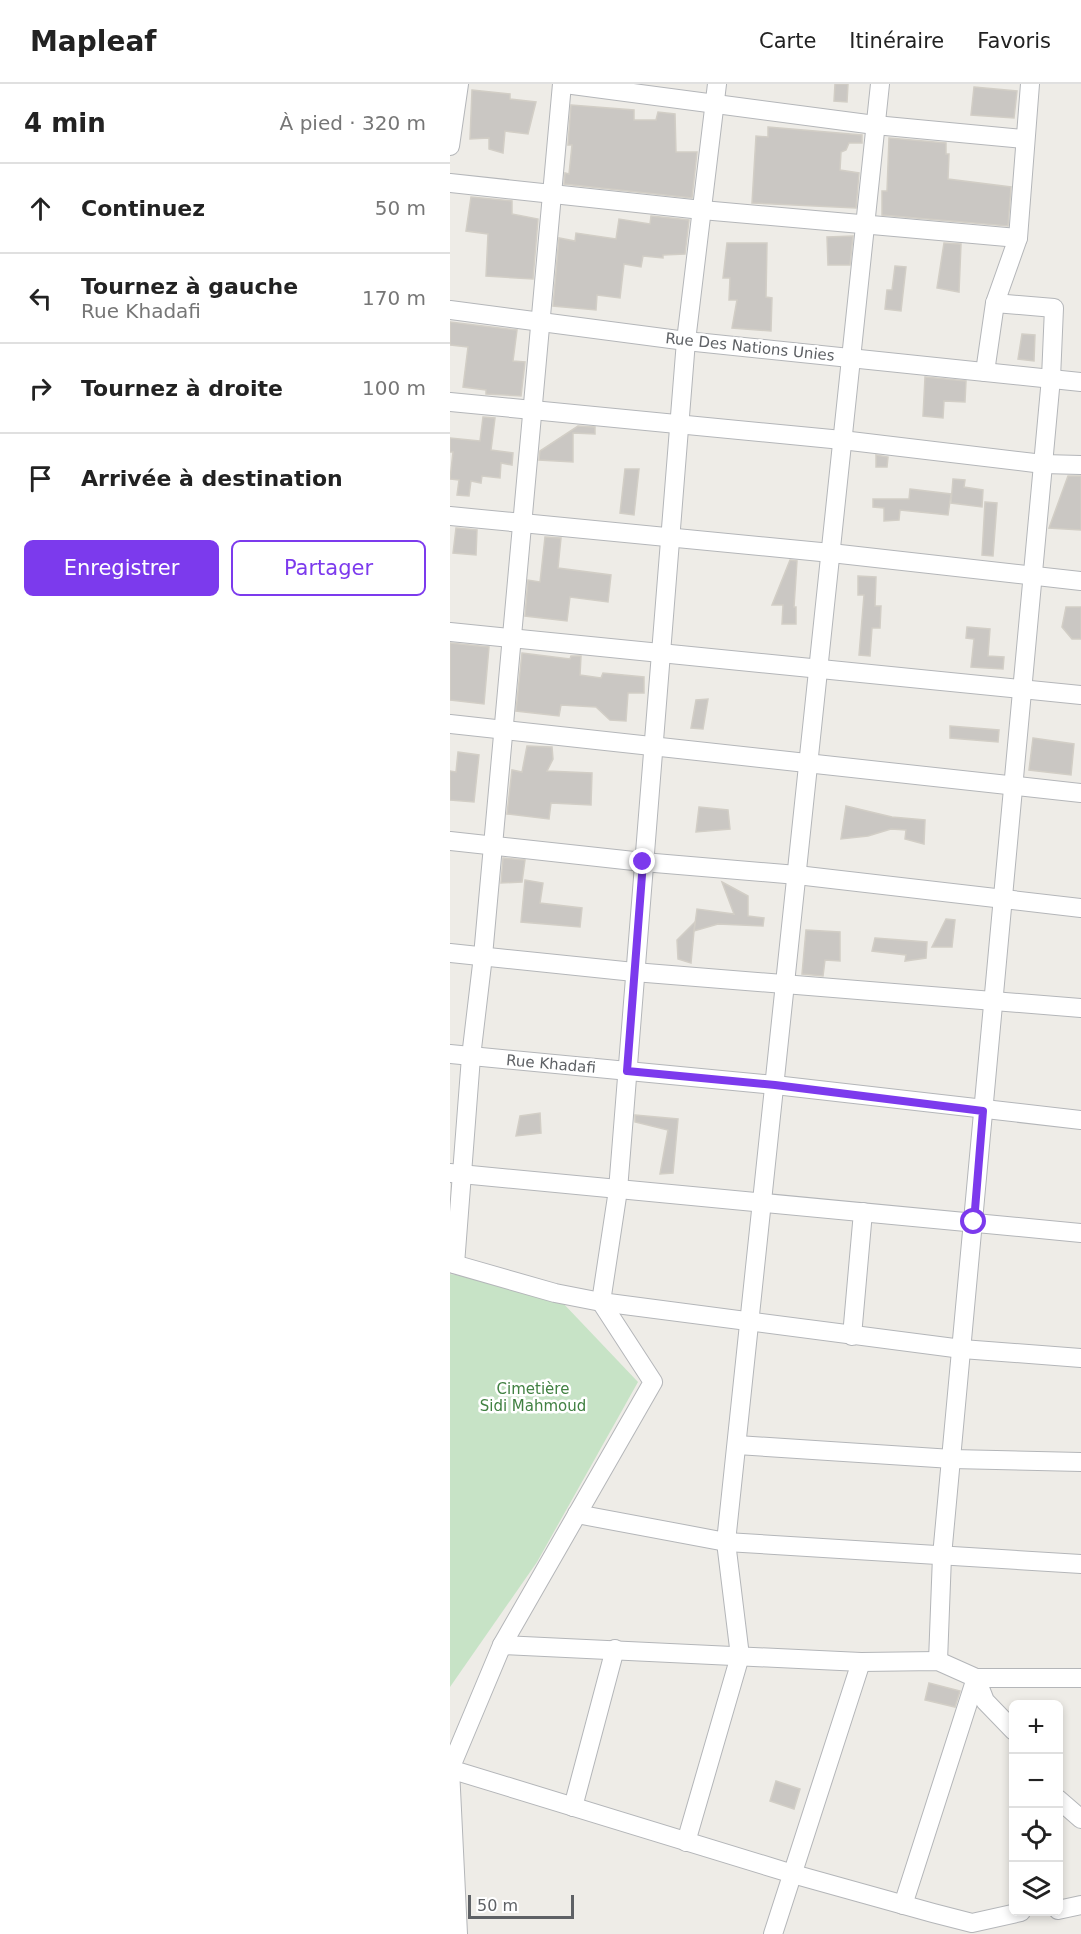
<!DOCTYPE html>
<html lang="fr">
<meta charset="utf-8">
<style>
body{margin:0;font-family:"DejaVu Sans",sans-serif;background:#f2f2f2;color:#222}
.controls{position:absolute;right:18px;bottom:18px;display:grid;overflow:hidden;border-radius:9px;box-shadow:0 3px 9px #0003}
.controls button{width:54px;height:54px;display:grid;place-items:center;padding:0;border:0;border-bottom:2px solid #e0e0e0;background:#fff;color:#222;font:30px sans-serif}
.scale{position:absolute;left:18px;bottom:15px;width:106px;box-sizing:border-box;padding-left:6px;border:3px solid #5e6165;border-top:0;font-size:16px;line-height:21px;white-space:nowrap;color:#5e6165;-webkit-text-stroke:4px #fff;paint-order:stroke}
.stop{position:absolute;width:18px;height:18px;margin:-14px;border:4px solid #7c3aed;border-radius:50%;background:#fff}
.stop.end{background:#7c3aed;border-color:#fff;box-shadow:0 2px 6px #0008}
.list{margin:0;padding:0;list-style:none}
h2{display:flex;justify-content:space-between;align-items:center;height:78px;margin:0;padding:0 24px;font-size:26px}
h2 small{font-size:20px;font-weight:400;color:#767676}
.list li{display:grid;grid-template-columns:39px 1fr auto;gap:18px;align-items:center;box-sizing:border-box;height:90px;padding:0 24px;border-top:2px solid #e0e0e0}
.list b{display:block;font-size:22px;white-space:nowrap}
.list p{margin:0;font-size:20px;white-space:nowrap;color:#767676}
.list em{font-size:20px;font-style:normal;color:#767676}
.actions{display:flex;gap:12px;padding:18px 24px}
.actions a{flex:1;padding:14px 0;border:2px solid #7c3aed;border-radius:9px;text-align:center;font-size:21px;color:#7c3aed}
.actions .main{background:#7c3aed;color:#fff}
.icon{flex:none;width:33px;height:33px;fill:none;stroke:currentColor;stroke-width:2;stroke-linecap:round;stroke-linejoin:round}
.map{position:relative;flex:none;width:631px;height:1850px;overflow:hidden}
header{display:flex;align-items:center;gap:36px;box-sizing:border-box;height:84px;padding:0 30px;background:#fff;border-bottom:2px solid #e0e0e0}
header strong{font-size:28px}
nav{display:flex;gap:33px;margin-inline-start:auto;font-size:21px}
main{display:flex}
aside{flex:1;background:#fff}
.map>svg:first-child{display:block}
</style>
<header>
<strong>Mapleaf</strong>
<nav><a>Carte</a><a>Itinéraire</a><a>Favoris</a></nav>
</header>
<main>
<aside>
<h2>4 min<small>À pied · 320 m</small></h2>
<ul class="list">
<li><svg class="icon" aria-label="ahead" viewBox="0 0 24 24"><path d="M12 20V5M6 11l6-6 6 6"/></svg><div><b>Continuez</b></div><em>50 m</em></li>
<li><svg class="icon" aria-label="left" viewBox="0 0 24 24"><path d="M17 20v-9H6M10 6l-5 5 5 5"/></svg><div><b>Tournez à gauche</b><p>Rue Khadafi</p></div><em>170 m</em></li>
<li><svg class="icon" aria-label="right" viewBox="0 0 24 24"><path d="M7 20v-9h11M14 6l5 5-5 5"/></svg><div><b>Tournez à droite</b></div><em>100 m</em></li>
<li><svg class="icon" aria-label="arrive" viewBox="0 0 24 24"><path d="M6 21V4h12l-3 4 3 4H6"/></svg><div><b>Arrivée à destination</b></div></li>
</ul>
<div class="actions"><a class="main">Enregistrer</a><a>Partager</a></div>
</aside>
<div class="map">
<svg width="631" height="1850" viewBox="0 0 631 1850">
<rect width="100%" height="100%" fill="#eeece7"/>
<path fill="#c7e3c6" d="M0,1190L54,1199L111,1217L188,1298L87,1478L0,1603Z"/>
<g fill="#cac7c3" stroke="#d2cec6" stroke-width="1.5">
<path d="M385,0H398L397,18L384,17Z"/>
<path d="M524,3L567,7L564,34L521,31Z"/>
<path d="M22,6L60,10V15L86,18L78,50L55,47L53,69L39,65V54L20,55Z"/>
<path d="M121,21L184,26V36H206L208,28L225,30L226,68H247L242,114L114,100L115,89L119,90L122,61H118Z"/>
<path d="M318,43L412,51V59H399L396,66L391,68L390,86L409,89L406,124L302,119L306,52L318,53Z"/>
<path d="M439,54L496,59V70H499L498,95L561,103L558,142L432,131V107H437Z"/>
<path d="M21,113L62,117V130L88,135L83,195L36,192L38,150L16,147Z"/>
<path d="M201,132L239,136L235,170L213,171V174L193,172L191,183L174,180L170,214L147,211L146,226L103,222L109,154L125,157L126,149L166,155L169,135L200,140Z"/>
<path d="M403,152L400,181H378L377,153Z"/>
<path d="M277,159H317L316,213L322,214L321,247L282,244L287,216H279L280,194H273Z"/>
<path d="M494,159L511,160L509,208L487,204Z"/>
<path d="M445,182L456,183L451,227L435,225L437,206H442Z"/>
<path d="M0,238L67,246L63,277L75,278L71,312L36,310V306L13,303L18,263L0,261Z"/>
<path d="M572,250L585,251L584,277L568,275Z"/>
<path d="M475,293L516,297L515,318L494,317L493,334L473,332Z"/>
<path d="M33,333L45,334L41,366L63,369L62,381L51,379L50,394L32,392L31,399L21,397L19,412L7,411L9,396L0,395L3,368H0V354L30,357Z"/>
<path d="M128,342L145,343V350L123,349V378L89,376L90,367Z"/>
<path d="M426,371L438,373L437,383H426Z"/>
<path d="M175,385H189L184,431L170,429Z"/>
<path d="M618,392H631V446L599,444Z"/>
<path d="M503,395L515,396L514,403L533,406L532,423L501,419Z"/>
<path d="M460,405L501,410L498,431L450,426L449,436L434,437V424L423,423V415H459Z"/>
<path d="M535,418L547,419L543,472L532,471Z"/>
<path d="M6,444L27,446L26,471L3,469Z"/>
<path d="M95,453L111,454L108,484L161,491L158,518L120,513L117,537L75,532L78,496L90,498Z"/>
<path d="M340,476L347,477L344,523H346V540H332L333,521H322Z"/>
<path d="M408,492L426,493L425,522H431L430,544H422L420,572L409,571L414,511H408Z"/>
<path d="M616,523H631V555H622L612,543Z"/>
<path d="M517,543L540,545L538,572L554,573L553,585L521,583L524,555L516,554Z"/>
<path d="M0,559L39,563L34,620L0,616Z"/>
<path d="M72,569L120,575L121,572H131L130,591L151,594L153,589L194,593V609H178L176,637L160,636L146,623L111,621L109,632L66,627Z"/>
<path d="M258,615L253,645L241,644L246,616Z"/>
<path d="M500,642L549,646L548,658L500,654Z"/>
<path d="M583,654L624,660L621,691L579,686Z"/>
<path d="M77,662L102,663L103,675L97,687L142,689L141,721L101,719L99,735L57,730L62,686L72,688Z"/>
<path d="M8,668L29,671L24,718L0,716V687L6,688Z"/>
<path d="M396,722L442,733L475,736L474,760L455,755L456,746L441,745L418,752L391,755Z"/>
<path d="M249,723L278,726L280,745L246,748Z"/>
<path d="M53,774L75,776L72,798L51,799Z"/>
<path d="M75,796L93,799L90,819L132,824L130,843L71,838Z"/>
<path d="M272,798L298,812V832L314,834L313,842L268,840L244,847L247,825L284,830Z"/>
<path d="M496,835L505,836L502,863H482Z"/>
<path d="M245,838L244,847L241,879L228,875L227,856Z"/>
<path d="M356,846L390,848V877L375,876L373,892L352,890Z"/>
<path d="M425,854L477,858L476,874L455,877L456,871L422,867Z"/>
<path d="M90,1029L91,1049L66,1052L70,1032Z"/>
<path d="M185,1031L228,1035L223,1089L210,1090L218,1046L185,1038Z"/>
<path d="M479,1599L510,1607L505,1623L475,1616Z"/>
<path d="M326,1697L350,1705L344,1725L320,1717Z"/>
</g>
<g fill="none" stroke-linecap="round" stroke-linejoin="round">
<defs>
<g id="minor">
<path d="M115,0L425,41L574,55"/>
<path d="M0,62L9,0"/>
<path d="M0,99L252,126L568,154"/>
<path d="M0,226L236,257L631,298"/>
<path d="M535,288L545,219L568,154L580,0"/>
<path d="M0,318L392,356L593,380L631,381"/>
<path d="M0,432L381,469L631,497"/>
<path d="M0,548L631,611"/>
<path d="M0,640L631,709"/>
<path d="M0,757L193,778L347,791L631,824"/>
<path d="M0,869L184,888L631,924"/>
<path d="M0,970L325,1001L631,1036"/>
<path d="M0,1089L631,1149"/>
<path d="M0,1179L105,1209L151,1218L512,1265L631,1274"/>
<path d="M5,1180L21,973L33,872L112,0"/>
<path d="M402,1252L413,1128"/>
<path d="M287,1361L502,1375L631,1378"/>
<path d="M127,1430L276,1458L631,1480"/>
<path d="M52,1561L411,1578L488,1577L526,1594L535,1617L564,1647"/>
<path d="M488,1577L492,1472L601,294L604,224L545,219"/>
<path d="M0,1685L343,1790L483,1829L522,1839L571,1828"/>
<path d="M608,1715L631,1735"/>
<path d="M123,1723L165,1565"/>
<path d="M236,1758L290,1572L276,1458L430,0"/>
<path d="M453,1821L526,1594H631"/>
<path d="M608,1826L631,1821"/>
<path d="M8,1850L0,1685L52,1561L203,1298L151,1218L168,1106L236,257L267,0"/>
<path d="M323,1850L411,1578"/>
</g>
</defs>
<use href="#minor" stroke="#b4b6b9" stroke-width="20"/>
<use href="#minor" stroke="#fff" stroke-width="18"/>
</g>
<g fill="none" stroke-linecap="round" stroke-linejoin="round">
<path stroke="#7c3aed" stroke-width="8" d="M193,778L177,987L325,1001L533,1027L524,1138"/>
</g>
<g text-anchor="middle" stroke-width="5" stroke-linejoin="round" paint-order="stroke">
<g font-size="15" fill="#5e6165" stroke="#fff">
<text transform="translate(300 263) rotate(6)" y="5">Rue Des Nations Unies</text>
<text transform="translate(101 980) rotate(5)" y="5">Rue Khadafi</text>
</g>
<g font-size="15" fill="#418142" stroke="#fff">
<text x="83" y="1310">Cimetière<tspan x="83" dy="17">Sidi Mahmoud</tspan></text>
</g>
</g>
</svg>
<div class="controls">
<button>+</button>
<button>−</button>
<button><svg class="icon" aria-label="locate" viewBox="0 0 24 24"><circle cx="12" cy="12" r="6"/><path d="M12 2v4M12 18v4M2 12h4M18 12h4"/></svg></button>
<button><svg class="icon" aria-label="layers" viewBox="0 0 24 24"><path d="M12 4l9 5-9 5-9-5zM3 14l9 5 9-5"/></svg></button>
</div>
<div class="scale">50 m</div>
<div class="stop" style="left:524px;top:1138px"></div>
<div class="stop end" style="left:193px;top:778px"></div>
</div>
</main>
